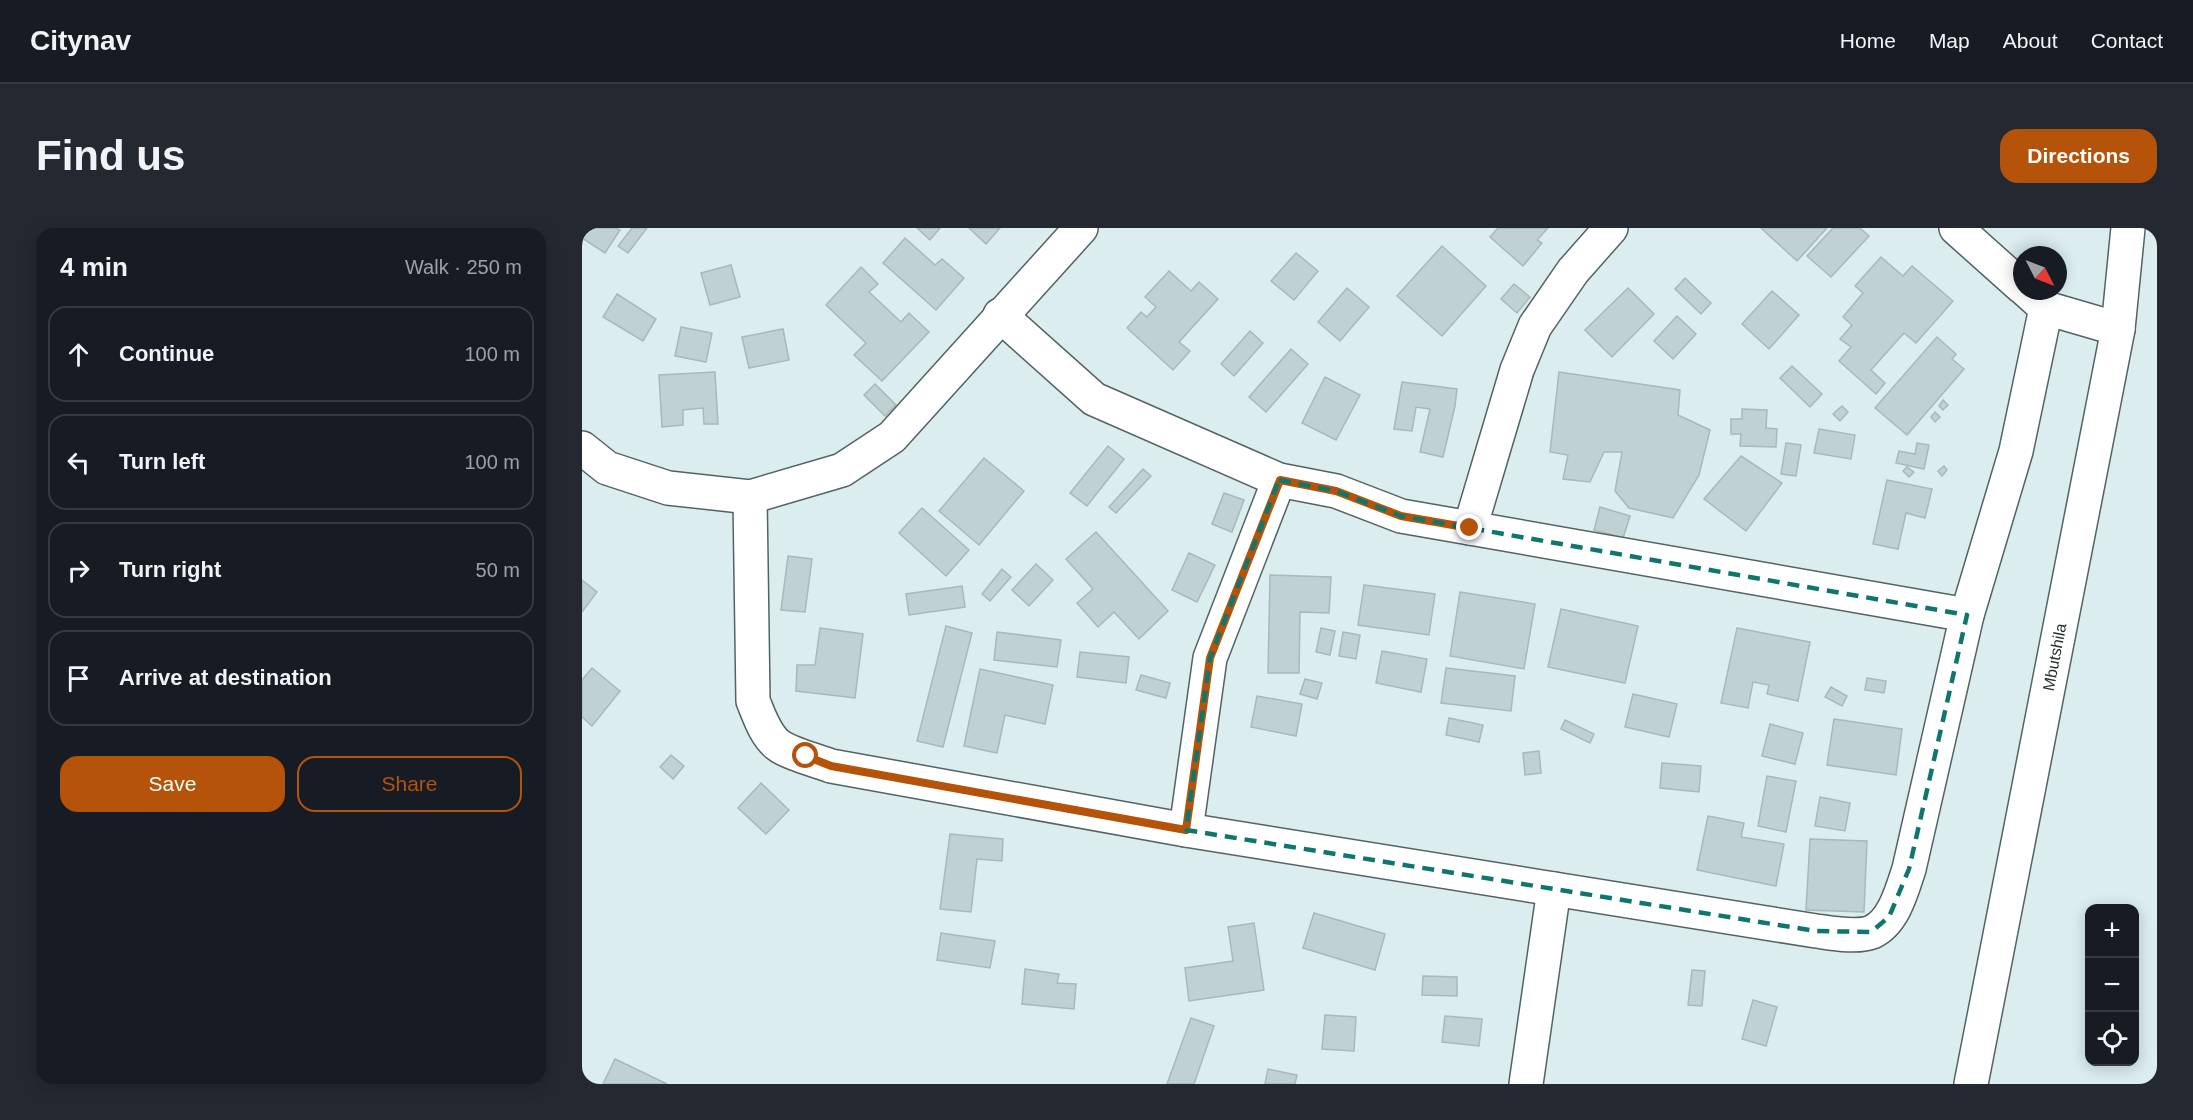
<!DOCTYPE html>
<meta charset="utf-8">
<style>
body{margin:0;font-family:Helvetica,sans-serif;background:#242831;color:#f1f3f6}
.controls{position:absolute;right:18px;bottom:18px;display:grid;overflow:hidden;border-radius:12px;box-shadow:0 3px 15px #0003}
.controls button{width:54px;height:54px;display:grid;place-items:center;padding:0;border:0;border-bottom:2px solid #363941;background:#171b24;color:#f1f3f6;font:30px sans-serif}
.compass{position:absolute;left:1431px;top:18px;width:54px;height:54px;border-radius:50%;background:#171b24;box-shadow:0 3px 15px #0003;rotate:132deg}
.stop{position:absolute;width:18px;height:18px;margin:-14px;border:4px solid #b45309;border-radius:50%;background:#fff}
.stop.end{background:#b45309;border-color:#fff;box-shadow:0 2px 6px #0008}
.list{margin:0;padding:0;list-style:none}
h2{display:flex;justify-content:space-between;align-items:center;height:78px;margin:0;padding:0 24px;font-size:26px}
h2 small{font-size:20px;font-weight:400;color:#9ea1a6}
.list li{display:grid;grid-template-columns:39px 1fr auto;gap:18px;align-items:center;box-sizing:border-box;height:96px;margin:0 12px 12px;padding:0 12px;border:2px solid #363941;border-radius:18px}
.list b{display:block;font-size:22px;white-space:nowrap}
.list em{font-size:20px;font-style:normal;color:#9ea1a6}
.actions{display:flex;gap:12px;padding:18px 24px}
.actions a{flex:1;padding:14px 0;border:2px solid #b45309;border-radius:18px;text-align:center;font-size:21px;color:#b45309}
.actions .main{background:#b45309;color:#fff}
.icon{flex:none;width:33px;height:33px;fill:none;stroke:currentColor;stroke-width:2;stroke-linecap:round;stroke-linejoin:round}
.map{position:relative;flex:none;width:1575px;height:856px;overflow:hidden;border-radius:18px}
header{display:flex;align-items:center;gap:36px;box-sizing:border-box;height:84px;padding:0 30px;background:#171b24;border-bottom:2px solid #363941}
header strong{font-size:28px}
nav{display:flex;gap:33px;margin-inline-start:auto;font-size:21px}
.intro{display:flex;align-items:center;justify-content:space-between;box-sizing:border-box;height:144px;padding:0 36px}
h1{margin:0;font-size:42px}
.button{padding:15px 27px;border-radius:18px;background:#b45309;color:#fff;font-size:21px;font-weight:700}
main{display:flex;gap:36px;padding:0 36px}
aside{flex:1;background:#171b24;border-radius:18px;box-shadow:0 3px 15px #0003}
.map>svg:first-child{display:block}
</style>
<header>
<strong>Citynav</strong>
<nav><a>Home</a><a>Map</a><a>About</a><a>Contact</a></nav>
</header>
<div class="intro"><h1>Find us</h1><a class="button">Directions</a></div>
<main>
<aside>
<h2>4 min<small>Walk · 250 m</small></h2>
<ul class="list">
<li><svg class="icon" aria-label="ahead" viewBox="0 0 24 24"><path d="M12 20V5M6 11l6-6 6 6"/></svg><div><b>Continue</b></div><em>100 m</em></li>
<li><svg class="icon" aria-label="left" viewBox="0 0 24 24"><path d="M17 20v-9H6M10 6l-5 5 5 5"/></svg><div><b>Turn left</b></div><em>100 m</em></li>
<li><svg class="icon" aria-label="right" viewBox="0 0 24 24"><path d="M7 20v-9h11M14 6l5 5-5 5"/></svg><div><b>Turn right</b></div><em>50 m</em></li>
<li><svg class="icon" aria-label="arrive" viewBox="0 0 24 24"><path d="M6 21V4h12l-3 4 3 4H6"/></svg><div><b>Arrive at destination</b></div></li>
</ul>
<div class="actions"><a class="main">Save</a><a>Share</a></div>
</aside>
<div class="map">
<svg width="1575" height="856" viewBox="0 0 1575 856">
<rect width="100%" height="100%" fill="#dbedef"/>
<g fill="#c0d1d3" stroke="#a7b9ba" stroke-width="1.5">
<path d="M3,0H34L38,2L23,25L0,10Z"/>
<path d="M50,0H65L46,25L36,18Z"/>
<path d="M335,0H358L348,12Z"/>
<path d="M387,0H418L404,16Z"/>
<path d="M916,0H966L955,12L960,15L941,38L908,9Z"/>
<path d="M1179,0H1245L1215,33Z"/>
<path d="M1251,0H1278L1287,8L1249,49L1225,28Z"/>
<path d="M323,10L353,37L360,31L382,50L354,82L301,35Z"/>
<path d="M860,18L904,58L860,108L815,68Z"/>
<path d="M714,25L736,43L712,72L689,53Z"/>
<path d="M1299,29L1321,48L1330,38L1371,73L1334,115L1322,105L1289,142L1303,155L1294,166L1257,133L1269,119L1258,111L1270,97L1261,89L1281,65L1273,58Z"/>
<path d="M149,37L158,69L128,77L119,45Z"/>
<path d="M279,39L296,56L287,64L319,94L327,85L347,104L300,153L272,127L284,115L244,77Z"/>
<path d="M587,43L609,63L617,54L636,71L597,114L608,123L591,142L545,100L559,84L565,89L574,79L563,69Z"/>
<path d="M1103,50L1129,75L1119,86L1093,61Z"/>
<path d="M932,56L948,69L935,85L919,71Z"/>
<path d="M765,60L787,79L758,113L736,94Z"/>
<path d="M1046,60L1072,86L1030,129L1003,102Z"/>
<path d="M1190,63L1217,87L1187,121L1160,96Z"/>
<path d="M35,66L74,91L61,113L21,89Z"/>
<path d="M1095,88L1114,106L1091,131L1072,113Z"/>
<path d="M99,99L130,105L124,134L93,128Z"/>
<path d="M201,101L207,132L167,140L160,109Z"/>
<path d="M668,103L681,115L652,148L639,136Z"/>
<path d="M1355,109L1374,126L1370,131L1382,141L1325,207L1293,180Z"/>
<path d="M709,121L726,136L684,184L667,169Z"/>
<path d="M1210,138L1240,166L1228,179L1198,150Z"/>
<path d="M133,144L136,196H122L121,180L101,182V197L80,199L77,147Z"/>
<path d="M977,144L1098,162L1096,187L1128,202L1117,247L1091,290L1047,280L1033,263L1040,224H1022L1008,254L981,251L986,227L968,224Z"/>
<path d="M743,149L778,167L754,212L720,195Z"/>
<path d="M820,154L875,161L873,178L861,229L838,224L848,181L834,179L830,203L812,201Z"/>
<path d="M293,156L314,177L303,188L282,167Z"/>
<path d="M1361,172L1366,177L1361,182L1357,178Z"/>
<path d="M1260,178L1266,184L1258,193L1251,186Z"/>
<path d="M1160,181L1185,182L1184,200L1195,201L1194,219L1158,218L1159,206H1149V191H1160Z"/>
<path d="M1353,184L1358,189L1353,194L1349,189Z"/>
<path d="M1237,201L1273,207L1269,231L1232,225Z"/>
<path d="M1204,215L1219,217L1214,248L1199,246Z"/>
<path d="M1335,215L1347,217L1342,241L1314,235L1317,223L1333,226Z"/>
<path d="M526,218L542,231L505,278L488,265Z"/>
<path d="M1159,228L1200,255L1164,303L1122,271Z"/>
<path d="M402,230L442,263L397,317L357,283Z"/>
<path d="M1362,238L1365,242L1360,248L1356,243Z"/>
<path d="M1325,239L1332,244L1327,249L1321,243Z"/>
<path d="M561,241L569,248L534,285L527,279Z"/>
<path d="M1305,252L1350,261L1343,290L1324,285L1316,321L1291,316Z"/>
<path d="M642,265L662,272L650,304L630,296Z"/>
<path d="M1018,279L1048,288L1041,310L1012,302Z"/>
<path d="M340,280L387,322L364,348L317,305Z"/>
<path d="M514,304L586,383L557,411L532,384L516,399L495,375L511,361L484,331Z"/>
<path d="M607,325L633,337L615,374L590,362Z"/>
<path d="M206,328L230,331L223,384L199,382Z"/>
<path d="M454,336L471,352L447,378L430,362Z"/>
<path d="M420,341L429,349L408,373L400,366Z"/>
<path d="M688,347L749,349L747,385L718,384L717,445H686Z"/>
<path d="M0,352L15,364L0,384Z"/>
<path d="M782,357L853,366L847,407L776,397Z"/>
<path d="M380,358L383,379L327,387L324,366Z"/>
<path d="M878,364L953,376L942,441L868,428Z"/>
<path d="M979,381L1056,398L1043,455L966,439Z"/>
<path d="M364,398L390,405L361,519L335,513Z"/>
<path d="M238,400L281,406L273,470L214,463L215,437H233Z"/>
<path d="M739,400L753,403L748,427L734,424Z"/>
<path d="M1155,400L1228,414L1216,473L1185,466L1187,457L1171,454L1166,480L1139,475Z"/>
<path d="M415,404L479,412L475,439L412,432Z"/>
<path d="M761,404L778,407L774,431L757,428Z"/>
<path d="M800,423L845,431L839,464L794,455Z"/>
<path d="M498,424L547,429L544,455L495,449Z"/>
<path d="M10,440L38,463L10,498L0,489V452Z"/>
<path d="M864,440L933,448L929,483L859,475Z"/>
<path d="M398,441L471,457L463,496L423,487L415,525L382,518Z"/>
<path d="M559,447L588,455L584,470L554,462Z"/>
<path d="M1285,450L1304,453L1302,465L1283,462Z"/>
<path d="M723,451L740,455L735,471L718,466Z"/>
<path d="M1249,459L1265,468L1260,478L1243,469Z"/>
<path d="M1051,466L1095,476L1087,509L1043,499Z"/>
<path d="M675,468L720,476L714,508L669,499Z"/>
<path d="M867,490L901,497L897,514L864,507Z"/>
<path d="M1252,491L1320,501L1314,547L1245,537Z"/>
<path d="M983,492L1012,506L1008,515L979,501Z"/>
<path d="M1188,496L1221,505L1213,536L1180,528Z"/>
<path d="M957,523L959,545L943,547L941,525Z"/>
<path d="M89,527L102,538L91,551L78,539Z"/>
<path d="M1080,535L1119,538L1117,564L1078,560Z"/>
<path d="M1185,548L1214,553L1204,604L1176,598Z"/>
<path d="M179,555L207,582L184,606L156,580Z"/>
<path d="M1238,569L1268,575L1263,603L1233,598Z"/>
<path d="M1126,588L1162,595L1159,609L1202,616L1194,658L1115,642Z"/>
<path d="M368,606L421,611L420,633L395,631L389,684L358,681Z"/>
<path d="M1228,611L1285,613L1282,684L1224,682Z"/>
<path d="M732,685L803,706L793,742L721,720Z"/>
<path d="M672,695L682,762L607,773L603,740L651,733L646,699Z"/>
<path d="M359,705L413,713L408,740L355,732Z"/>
<path d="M443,741L477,746L475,755L494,756L492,781L440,776Z"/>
<path d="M1110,742L1123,743L1120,778L1106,777Z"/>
<path d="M841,748L875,749V768L840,767Z"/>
<path d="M1171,772L1195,779L1184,818L1160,811Z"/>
<path d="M743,787L774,789L772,823L740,821Z"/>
<path d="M863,788L900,791L897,818L860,814Z"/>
<path d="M609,790L632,798L612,856H585Z"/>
<path d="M33,831L85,856H21Z"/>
<path d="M686,841L715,847L713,856H683Z"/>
</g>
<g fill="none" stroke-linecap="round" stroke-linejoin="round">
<defs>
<g id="minor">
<path d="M1374,0L1440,59"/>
<path d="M1445,63L1464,80L1536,101"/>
<path d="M418,87L512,171L697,252L754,263L819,288L888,300L935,142L953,98L991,43L1029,0"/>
<path d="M0,220L25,240L86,260L168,269L260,242L310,209L499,0"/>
<path d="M168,269L171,473C177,487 183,507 196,517C206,525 236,533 249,538L604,602L1234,703C1249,705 1275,710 1290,704C1312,694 1320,662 1327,641L1385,387L1434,223L1464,80"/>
<path d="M888,300L1385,387"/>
<path d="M604,602L628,430L697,252"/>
<path d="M944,856L972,661"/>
<path id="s1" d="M1389,856L1536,101L1546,0"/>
</g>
</defs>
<use href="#minor" stroke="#536364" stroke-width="36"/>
<use href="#minor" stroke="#fff" stroke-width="33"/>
</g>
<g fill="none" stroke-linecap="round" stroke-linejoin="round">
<path stroke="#b45309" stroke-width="8" d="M224,528L249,538L604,602L628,430L698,252L754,263L819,288L888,300"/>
</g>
<path fill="none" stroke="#0f766e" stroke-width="4.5" stroke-dasharray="12 8" stroke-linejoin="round" d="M697,252L754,263L819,288L1385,387L1327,641L1307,689L1289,704L1234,703L604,602L628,430Z"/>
<g text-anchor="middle" stroke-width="6" stroke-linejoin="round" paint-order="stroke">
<g font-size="16" fill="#282f30" stroke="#fff">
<text dy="6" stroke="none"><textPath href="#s1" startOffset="435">Mbutshila</textPath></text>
</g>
</g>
</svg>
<div class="controls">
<button>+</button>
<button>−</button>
<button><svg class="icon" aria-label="locate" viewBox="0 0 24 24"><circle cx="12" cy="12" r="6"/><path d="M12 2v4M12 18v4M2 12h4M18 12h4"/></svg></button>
</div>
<svg class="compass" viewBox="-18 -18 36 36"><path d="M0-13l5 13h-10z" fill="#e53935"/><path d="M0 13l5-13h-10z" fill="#9ea1a6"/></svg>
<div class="stop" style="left:224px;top:528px"></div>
<div class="stop end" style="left:888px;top:300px"></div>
</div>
</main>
